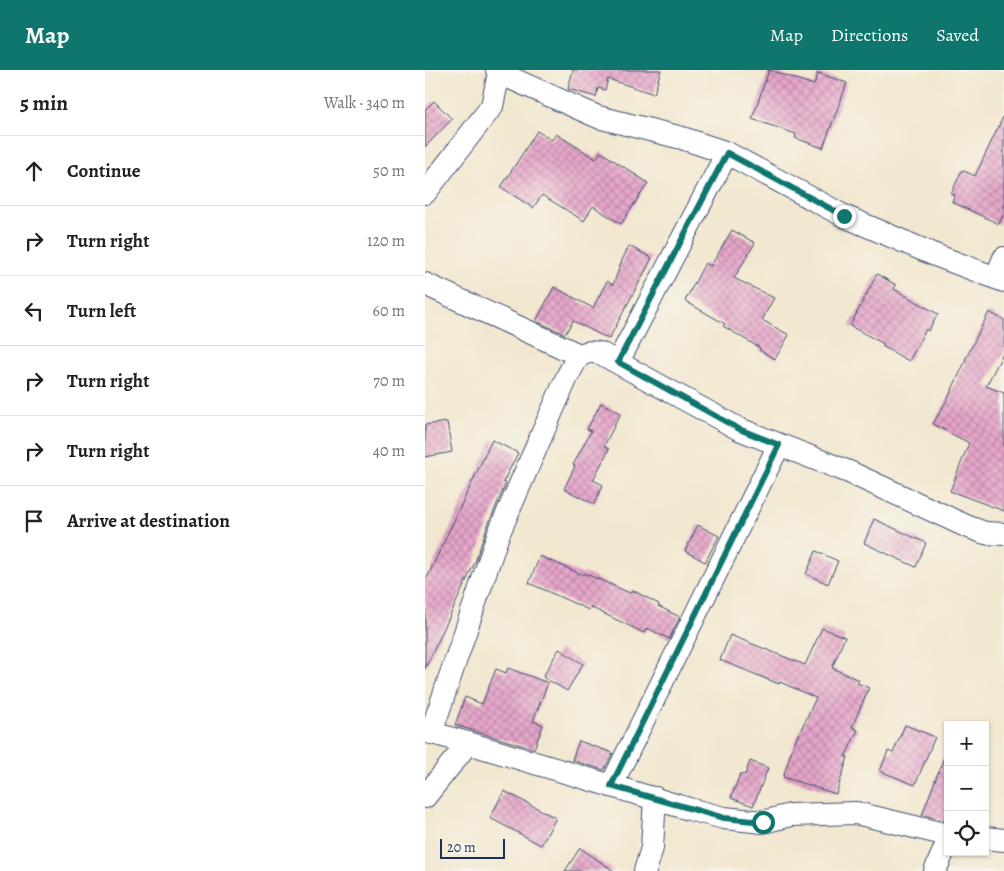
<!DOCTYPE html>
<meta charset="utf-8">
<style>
body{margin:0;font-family:Alegreya,serif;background:#f6f6f6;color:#202124}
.controls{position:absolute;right:15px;bottom:15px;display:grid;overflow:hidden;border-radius:0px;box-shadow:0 1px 4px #0004}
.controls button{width:45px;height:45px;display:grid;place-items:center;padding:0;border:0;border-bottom:1px solid #e0e0e0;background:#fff;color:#202124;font:25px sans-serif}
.scale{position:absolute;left:15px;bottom:12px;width:65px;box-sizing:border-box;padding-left:5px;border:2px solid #1b2f5e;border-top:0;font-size:14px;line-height:18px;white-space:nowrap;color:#1b2f5e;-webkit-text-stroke:4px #f7f3e8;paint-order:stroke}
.stop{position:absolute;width:15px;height:15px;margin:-11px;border:4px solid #0f766e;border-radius:50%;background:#fff}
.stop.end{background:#0f766e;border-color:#fff;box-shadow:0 1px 5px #0008}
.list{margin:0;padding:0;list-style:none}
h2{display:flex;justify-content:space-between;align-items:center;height:65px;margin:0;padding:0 20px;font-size:21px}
h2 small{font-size:16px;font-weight:400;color:#757577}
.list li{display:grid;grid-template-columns:32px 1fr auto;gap:15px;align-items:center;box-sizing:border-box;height:70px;padding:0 20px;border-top:1px solid #e0e0e0}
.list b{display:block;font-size:19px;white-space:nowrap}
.list em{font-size:16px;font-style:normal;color:#757577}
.icon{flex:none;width:28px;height:28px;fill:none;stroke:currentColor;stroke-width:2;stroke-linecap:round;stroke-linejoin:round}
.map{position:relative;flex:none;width:579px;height:801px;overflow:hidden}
header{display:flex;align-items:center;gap:30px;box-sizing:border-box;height:70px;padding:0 25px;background:#0f766e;color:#fff}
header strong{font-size:24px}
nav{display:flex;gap:28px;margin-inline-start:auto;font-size:18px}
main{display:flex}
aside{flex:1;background:#fff}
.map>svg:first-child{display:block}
</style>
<header>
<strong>Map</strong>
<nav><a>Map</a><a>Directions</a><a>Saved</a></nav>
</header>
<main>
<aside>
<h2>5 min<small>Walk · 340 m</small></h2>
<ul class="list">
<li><svg class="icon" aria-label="ahead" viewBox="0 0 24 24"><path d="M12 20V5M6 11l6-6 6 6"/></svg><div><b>Continue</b></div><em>50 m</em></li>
<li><svg class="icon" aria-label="right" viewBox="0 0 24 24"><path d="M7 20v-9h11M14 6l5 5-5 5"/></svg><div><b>Turn right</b></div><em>120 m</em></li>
<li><svg class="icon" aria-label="left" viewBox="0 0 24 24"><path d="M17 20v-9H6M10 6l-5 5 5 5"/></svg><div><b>Turn left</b></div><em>60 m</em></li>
<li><svg class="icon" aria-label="right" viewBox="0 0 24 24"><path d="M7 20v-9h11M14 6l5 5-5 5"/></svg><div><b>Turn right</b></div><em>70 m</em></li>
<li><svg class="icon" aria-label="right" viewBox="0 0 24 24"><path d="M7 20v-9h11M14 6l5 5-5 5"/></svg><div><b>Turn right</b></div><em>40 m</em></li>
<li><svg class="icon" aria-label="arrive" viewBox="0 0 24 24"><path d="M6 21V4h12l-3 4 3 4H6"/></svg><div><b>Arrive at destination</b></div></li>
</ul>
</aside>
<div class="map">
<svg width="579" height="801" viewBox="0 0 579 801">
<defs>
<pattern id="building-cross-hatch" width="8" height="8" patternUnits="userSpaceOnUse" patternTransform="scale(1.25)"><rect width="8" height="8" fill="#e7a6ca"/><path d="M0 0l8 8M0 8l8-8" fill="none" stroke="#ba88a7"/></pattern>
</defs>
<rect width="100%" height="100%" fill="#f7f3e8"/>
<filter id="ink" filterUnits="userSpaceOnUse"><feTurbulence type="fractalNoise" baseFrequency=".02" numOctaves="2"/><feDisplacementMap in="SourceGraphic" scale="10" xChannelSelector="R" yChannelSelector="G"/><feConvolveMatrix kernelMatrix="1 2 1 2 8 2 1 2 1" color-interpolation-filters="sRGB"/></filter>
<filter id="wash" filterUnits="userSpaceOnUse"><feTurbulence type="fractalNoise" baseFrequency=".0096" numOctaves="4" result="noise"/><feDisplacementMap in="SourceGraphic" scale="20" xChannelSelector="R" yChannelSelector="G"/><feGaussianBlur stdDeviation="1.12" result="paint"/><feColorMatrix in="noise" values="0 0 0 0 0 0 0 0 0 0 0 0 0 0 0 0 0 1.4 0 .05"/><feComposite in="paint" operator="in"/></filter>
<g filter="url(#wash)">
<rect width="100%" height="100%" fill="#f2e7cf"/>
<g id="blocks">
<g fill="url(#building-cross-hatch)">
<path d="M148,0H236L229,24L183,9L180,20L173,18L171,27L143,19Z"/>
<path d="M344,0L389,15L393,3L422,13L398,78L370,68L371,64L327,49Z"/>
<path d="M9,31L27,49L0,77V40Z"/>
<path d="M579,45V143L574,154L527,132L530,125L526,124L537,100L550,106Z"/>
<path d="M112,61L127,70L131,64L171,89L176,82L223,113L196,154L168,136L159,151L117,125L108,138L76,117Z"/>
<path d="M307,160L330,173L309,208L349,228L337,250L364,265L350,289L334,280L335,278L298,256L300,254L260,231L280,193L286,196Z"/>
<path d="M204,176L227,188L184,269L148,251L140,264L111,251L129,217L168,238L182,211L188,215L198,188Z"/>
<path d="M452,204L471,215L469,219L513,244L503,261L501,259L484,291L457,276L459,274L425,256Z"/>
<path d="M564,242L579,250V282L561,316L579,323V441L525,421L544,373L508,354L523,328L541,290H540Z"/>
<path d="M176,333L196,343L179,376L184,379L168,410L178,415L169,434L139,419L150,396L148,395L166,361L162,359Z"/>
<path d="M22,352L27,382L0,387V355Z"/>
<path d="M67,370L93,383L78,412L81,413L61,460L50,492L0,599V512Z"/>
<path d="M449,449L501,473L491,497L439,473Z"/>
<path d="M273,455L294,466L280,492L260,481Z"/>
<path d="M391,481L413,491L403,514L381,504Z"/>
<path d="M115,486L158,505L159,503L205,523L207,520L234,534L233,536L255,547L244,569L222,558L219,563L165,537L164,540L104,513Z"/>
<path d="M397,558L420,567L407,598L434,610L432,613L444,618L427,657L433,660L420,687H423L411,724L358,707L368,676L391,628L355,612L354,614L295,590L305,565L380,595Z"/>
<path d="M134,579L158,594L142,621L118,607Z"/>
<path d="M83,598L123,613L108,651L118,655L109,679L30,655L40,627L57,634L71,599L81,603Z"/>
<path d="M480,655L510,667L490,715L455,701L463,681L468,683Z"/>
<path d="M154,671L188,683L179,700L147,690Z"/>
<path d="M521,682H523V751L497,745Z"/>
<path d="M325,691L343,698L328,736L306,728L315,704L320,705Z"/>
<path d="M79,721L131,748L116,775L65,748Z"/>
<path d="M155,778L189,801H140Z"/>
</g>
</g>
</g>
<g filter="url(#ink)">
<use href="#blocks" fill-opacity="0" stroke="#3b4b6f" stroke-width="1"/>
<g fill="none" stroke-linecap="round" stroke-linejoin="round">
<defs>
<g id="street">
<path d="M72,0L74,3L173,47L257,68L302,83L419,146L510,185L579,211"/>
<path d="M0,123L67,36L74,3"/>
<path d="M571,208L579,188"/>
<path d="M0,214L154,285"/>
<path d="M193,292L302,83"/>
<path d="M0,661L43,673L264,739L299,748L338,752L366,745L431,743L523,765"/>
<path d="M6,663L73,465L142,307C152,289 153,279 175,283L314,359L424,402L541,456L560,463L579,464"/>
<path d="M186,716L354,375"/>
<path d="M0,727L43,673"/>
<path d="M560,768L579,770"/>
<path d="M220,801L227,778L230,728"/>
<path d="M510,801L523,771"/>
</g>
</defs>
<use href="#street" stroke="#3b4b6f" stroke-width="24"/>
<use href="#street" stroke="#fff" stroke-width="22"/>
</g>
</g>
<g fill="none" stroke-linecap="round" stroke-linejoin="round" filter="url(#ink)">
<path stroke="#0f766e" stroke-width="6" d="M338,752L299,748L186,716L354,375L314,359L193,292L302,83L419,146"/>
</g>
</svg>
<div class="controls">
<button>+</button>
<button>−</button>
<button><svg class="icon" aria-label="locate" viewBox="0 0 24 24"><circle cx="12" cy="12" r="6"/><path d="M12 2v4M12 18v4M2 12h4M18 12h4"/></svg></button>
</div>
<div class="scale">20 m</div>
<div class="stop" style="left:338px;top:752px"></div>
<div class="stop end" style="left:419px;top:146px"></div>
</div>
</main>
